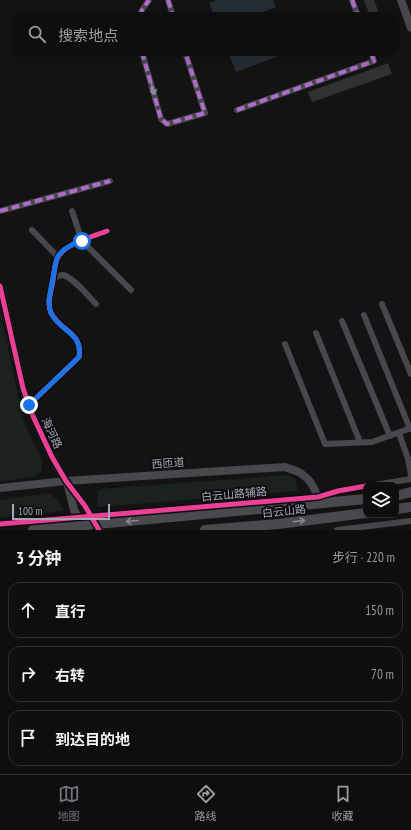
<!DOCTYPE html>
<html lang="zh">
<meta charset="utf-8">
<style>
body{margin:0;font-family:"PT Sans Narrow","Noto Sans SC",sans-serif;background:#1c1c1c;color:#f1f3f6}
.controls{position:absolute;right:12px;bottom:12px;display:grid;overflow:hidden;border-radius:8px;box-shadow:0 4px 16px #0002}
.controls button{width:36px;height:36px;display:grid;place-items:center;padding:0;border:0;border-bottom:1px solid #2e2e2e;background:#0e0e0e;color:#f1f3f6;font:20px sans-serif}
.scale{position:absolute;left:12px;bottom:10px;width:98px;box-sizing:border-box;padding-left:4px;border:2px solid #a3a8b4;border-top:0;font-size:11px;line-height:14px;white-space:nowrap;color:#a3a8b4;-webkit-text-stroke:3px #0d0d0f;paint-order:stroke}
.stop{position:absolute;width:12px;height:12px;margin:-9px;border:3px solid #1a73e8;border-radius:50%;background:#fff}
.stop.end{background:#1a73e8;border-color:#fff;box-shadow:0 1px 4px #0008}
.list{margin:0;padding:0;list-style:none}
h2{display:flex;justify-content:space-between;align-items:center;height:52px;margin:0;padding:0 16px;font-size:17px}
h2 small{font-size:13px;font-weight:400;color:#9b9c9e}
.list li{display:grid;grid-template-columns:26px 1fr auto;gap:12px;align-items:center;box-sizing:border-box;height:56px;margin:0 8px 8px;padding:0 8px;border:1px solid #2e2e2e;border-radius:12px}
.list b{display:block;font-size:15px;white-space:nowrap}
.list em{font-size:13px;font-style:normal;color:#9b9c9e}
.icon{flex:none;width:22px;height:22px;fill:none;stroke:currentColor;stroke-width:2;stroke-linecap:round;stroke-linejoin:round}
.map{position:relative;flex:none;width:411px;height:530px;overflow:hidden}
.search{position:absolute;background:#0e0e0e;box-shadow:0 4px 16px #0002;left:12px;right:12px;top:12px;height:44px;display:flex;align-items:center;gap:10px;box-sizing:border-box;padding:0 14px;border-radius:12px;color:#9b9c9e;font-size:15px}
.sheet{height:244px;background:#0e0e0e}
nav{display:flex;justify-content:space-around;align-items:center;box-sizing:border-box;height:56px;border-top:1px solid #2e2e2e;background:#0e0e0e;font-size:11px;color:#9b9c9e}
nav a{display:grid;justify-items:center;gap:2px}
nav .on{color:#71747c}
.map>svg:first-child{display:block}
</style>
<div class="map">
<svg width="411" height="530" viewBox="0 0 411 530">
<rect width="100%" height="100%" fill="#131313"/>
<g fill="#1b221d">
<path d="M0,312L24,422L42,460V471L36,476L0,482Z"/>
<path d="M288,475C296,479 297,483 297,491L97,507L98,493L101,489Z"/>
<path d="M48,493L57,499L64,511L0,517V500Z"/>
</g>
<g fill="#262d34">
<path d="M217,0H273L276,7L253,16H214L209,3Z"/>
<path d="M228,52H289L236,72Z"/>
</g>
<g fill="#313132">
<path d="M364,0H374L380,16H370Z"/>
<path d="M388,63L392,74L312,102L308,92Z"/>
</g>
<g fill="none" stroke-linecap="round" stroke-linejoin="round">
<g stroke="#47484c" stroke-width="6">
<path d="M168,0L173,16"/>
<path d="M352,0L358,16"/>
<path d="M140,16L142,10L149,0"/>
<path d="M142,52L161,119L167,124L205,113L185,52"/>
<path d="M237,110L374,61L371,52"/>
<path d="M0,211L110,181"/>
<path d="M72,211L82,241L131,290"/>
<path d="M32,230L58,257"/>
<path d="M54,278C57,277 59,275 63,275C73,277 89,297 96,304"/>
<path d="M382,304L411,374"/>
<path d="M364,315L410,429"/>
<path d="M342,321L390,436"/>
<path d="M316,333L360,442"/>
<path d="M285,344L325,444L372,442L411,428"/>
<path d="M29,405L79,357C83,332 61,332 51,313C47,305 50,294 52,286C54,277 54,267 57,259C63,244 94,236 107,231"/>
<path d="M399,433L408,459L411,475"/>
<path d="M375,485L411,479"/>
<path d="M102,516L318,497L338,491L366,486"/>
<path d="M0,524L68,518"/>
<path d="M337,530L411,521"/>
</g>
<g stroke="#47484c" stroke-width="8">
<path d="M401,0L411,28"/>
<path d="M0,286L23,388L32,414L52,457L66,481L85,506L99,530"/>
<path d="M68,486L74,510L86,530"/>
<path d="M0,488L66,481L285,467C290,469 299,471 303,475C312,481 317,494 319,504"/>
</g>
<g stroke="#4a4a4e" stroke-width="10">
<path d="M396,496L411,492"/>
<path d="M396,509L411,507"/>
<path d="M107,523L366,499"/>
<path d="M33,530L72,526"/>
<path d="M205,530L278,524L366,513"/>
</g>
<path stroke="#47484c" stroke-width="6" d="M68,518L102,516"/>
<path stroke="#4a4a4e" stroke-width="10" d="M72,526L107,523"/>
<g stroke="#b06ccc" stroke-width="4" stroke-dasharray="8 4" stroke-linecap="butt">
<path d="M168,0L173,16"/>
<path d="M352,0L358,16"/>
<path d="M140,16L142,10L149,0"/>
<path d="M142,52L161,119L167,124L205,113L185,52"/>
<path d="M237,110L374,61L371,52"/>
<path d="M0,211L110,181"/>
</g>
<defs>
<g id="cycleway">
<path d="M0,286L23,388L32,414L52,457L66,481L85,506L99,530"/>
<path d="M29,405L79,357C83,332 61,332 51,313C47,305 50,294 52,286C54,277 54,267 57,259C63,244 94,236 107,231"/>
<path d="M0,524L318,497L338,491L366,486"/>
</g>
</defs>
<use href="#cycleway" stroke="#0d0d0f" stroke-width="8"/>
<use href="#cycleway" stroke="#ea4096" stroke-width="5"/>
</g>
<defs><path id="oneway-shaft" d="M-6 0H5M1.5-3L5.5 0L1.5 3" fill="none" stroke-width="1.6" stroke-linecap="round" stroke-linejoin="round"/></defs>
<use stroke="#878b95" href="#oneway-shaft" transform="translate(153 89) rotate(74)"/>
<g stroke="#888c95">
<use href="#oneway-shaft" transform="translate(132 521) rotate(175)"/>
<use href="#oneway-shaft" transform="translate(299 521) rotate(-7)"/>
</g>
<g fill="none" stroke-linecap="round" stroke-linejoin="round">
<path stroke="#1a73e8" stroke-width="5" d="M29,405L79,357C83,332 60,332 51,313C50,310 49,304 49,301C49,297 56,262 57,258C61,250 73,243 82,241"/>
</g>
<g text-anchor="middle" stroke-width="4" stroke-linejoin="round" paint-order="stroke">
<g font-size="11" fill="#a3a8b4" stroke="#0d0d0f">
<text transform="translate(52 433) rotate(65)" y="4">海河路</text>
<text transform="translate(168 463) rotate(-4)" y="4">西匝道</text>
<text transform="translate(234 494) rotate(-5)" y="4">白云山路辅路</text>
<text transform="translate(284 511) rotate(-6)" y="4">白云山路</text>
</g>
</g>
</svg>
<div class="controls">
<button><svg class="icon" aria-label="layers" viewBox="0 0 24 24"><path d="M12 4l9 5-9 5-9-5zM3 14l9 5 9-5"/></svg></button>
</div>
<div class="scale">100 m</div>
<div class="stop" style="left:82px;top:241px"></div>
<div class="stop end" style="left:29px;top:405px"></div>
<div class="search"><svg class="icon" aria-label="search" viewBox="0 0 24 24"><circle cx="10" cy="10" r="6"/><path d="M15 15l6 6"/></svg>搜索地点</div>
</div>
<section class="sheet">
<h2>3 分钟<small>步行 · 220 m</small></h2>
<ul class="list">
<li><svg class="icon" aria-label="ahead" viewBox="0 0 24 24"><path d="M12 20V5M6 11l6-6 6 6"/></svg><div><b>直行</b></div><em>150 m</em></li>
<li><svg class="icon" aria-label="right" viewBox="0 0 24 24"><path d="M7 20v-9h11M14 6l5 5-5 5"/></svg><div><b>右转</b></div><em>70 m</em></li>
<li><svg class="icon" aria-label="arrive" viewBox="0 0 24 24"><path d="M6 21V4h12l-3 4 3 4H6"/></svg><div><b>到达目的地</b></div></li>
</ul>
</section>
<nav>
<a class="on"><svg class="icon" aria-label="map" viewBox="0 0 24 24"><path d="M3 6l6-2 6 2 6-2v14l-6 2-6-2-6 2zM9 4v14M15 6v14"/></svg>地图</a>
<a><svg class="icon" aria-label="directions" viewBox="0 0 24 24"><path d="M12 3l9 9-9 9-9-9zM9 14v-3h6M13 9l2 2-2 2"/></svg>路线</a>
<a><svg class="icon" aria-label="saved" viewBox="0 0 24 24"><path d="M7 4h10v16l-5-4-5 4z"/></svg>收藏</a>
</nav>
